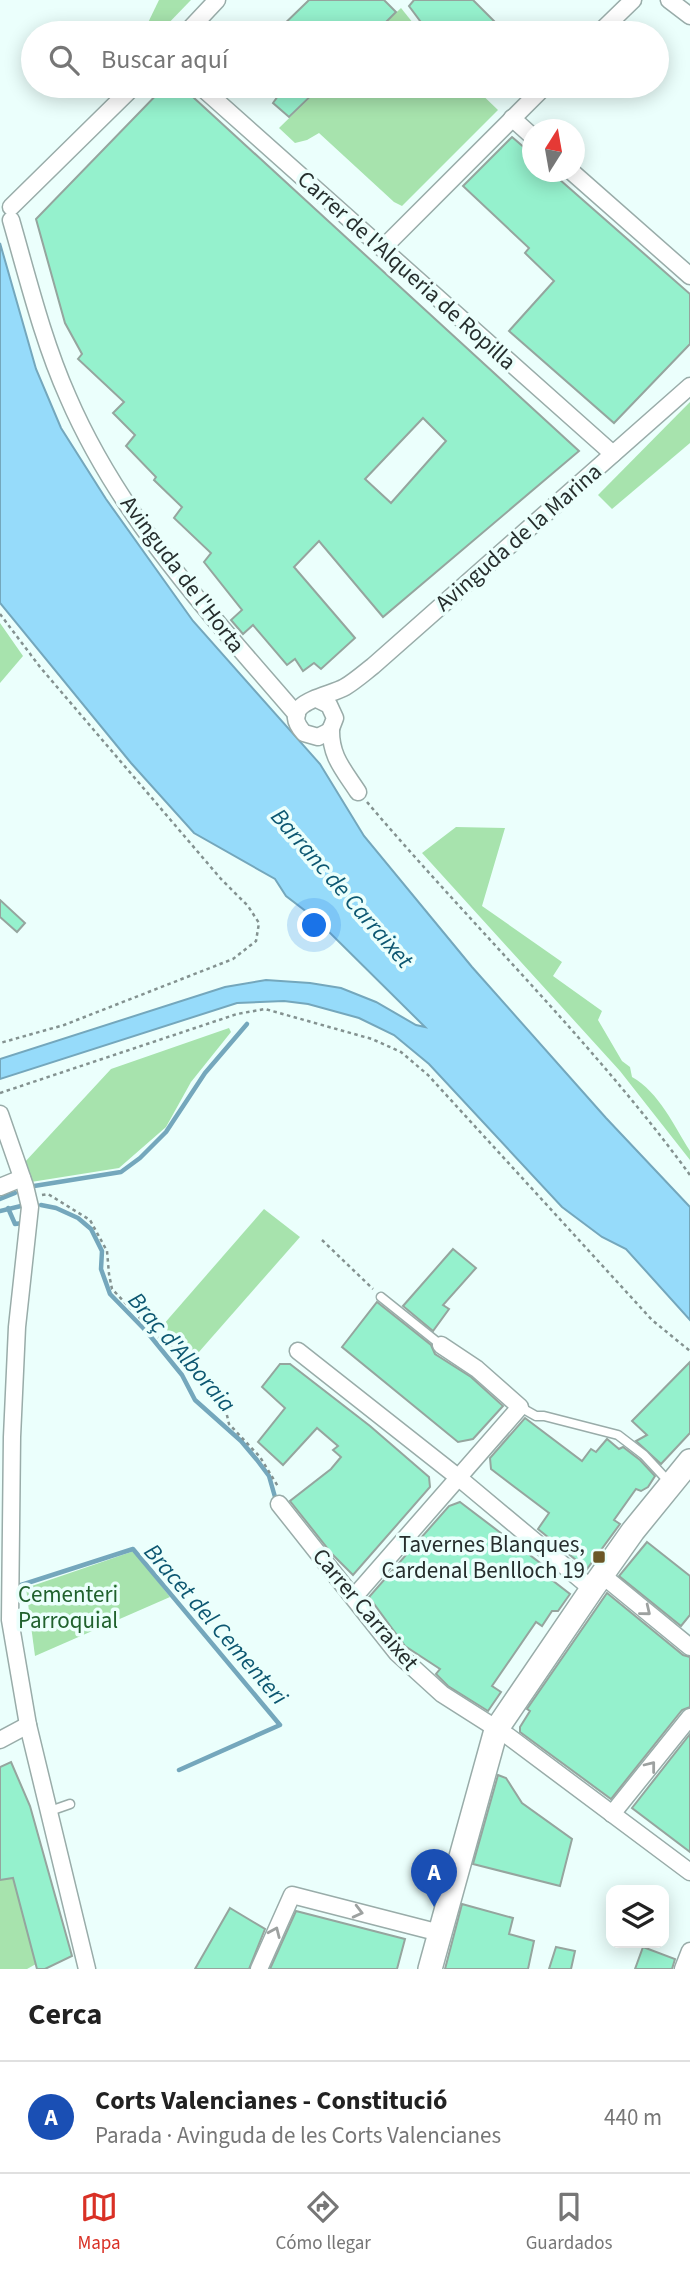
<!DOCTYPE html>
<html lang="es">
<meta charset="utf-8">
<style>
body{margin:0;font-family:"Source Sans 3",sans-serif;background:#f6f6f6;color:#222}
.controls{position:absolute;right:21px;bottom:21px;display:grid;overflow:hidden;border-radius:14px;box-shadow:0 4px 18px #0003}
.controls button{width:63px;height:63px;display:grid;place-items:center;padding:0;border:0;border-bottom:2px solid #e0e0e0;background:#fff;color:#222;font:35px sans-serif}
.compass{position:absolute;left:522px;top:119px;width:63px;height:63px;border-radius:50%;background:#fff;box-shadow:0 4px 18px #0003;rotate:11deg}
.you{position:absolute;left:315px;top:926px;width:24px;height:24px;margin:-18px;border:5px solid #fff;border-radius:50%;background:#1a73e8;box-shadow:0 0 0 10px #1a73e833}
.badge{display:grid;place-items:center;width:46px;height:46px;border-radius:50%;background:#d93025;color:#fff;font-size:23px;font-weight:700}
.pin{position:absolute;translate:-50% -58px;filter:drop-shadow(0 2px 4px #0008)}
.pin::after{content:'';position:absolute;top:37px;width:24px;height:21px;background:inherit;clip-path:polygon(0 0,100% 0,50% 100%)}
.list{margin:0;padding:0;list-style:none}
h2{display:flex;justify-content:space-between;align-items:center;height:91px;margin:0;padding:0 28px;font-size:30px}
h2 small{font-size:23px;font-weight:400;color:#767676}
.list li{display:grid;grid-template-columns:46px 1fr auto;gap:21px;align-items:center;box-sizing:border-box;height:112px;padding:0 28px;border-top:2px solid #e0e0e0}
.list b{display:block;font-size:26px;white-space:nowrap}
.list p{margin:0;font-size:23px;white-space:nowrap;color:#767676}
.list em{font-size:23px;font-style:normal;color:#767676}
.icon{flex:none;width:38px;height:38px;fill:none;stroke:currentColor;stroke-width:2;stroke-linecap:round;stroke-linejoin:round}
.map{position:relative;flex:none;width:690px;height:1969px;overflow:hidden}
.search{position:absolute;background:#fff;box-shadow:0 4px 18px #0003;left:21px;right:21px;top:21px;height:77px;display:flex;align-items:center;gap:18px;box-sizing:border-box;padding:0 24px;border-radius:38px;color:#767676;font-size:26px}
.sheet{height:203px;background:#fff}
nav{display:flex;justify-content:space-around;align-items:center;box-sizing:border-box;height:98px;border-top:2px solid #e0e0e0;background:#fff;font-size:19px;color:#767676}
nav a{display:grid;justify-items:center;gap:4px}
nav .on{color:#d93025}
.map>svg:first-child{display:block}
</style>
<div class="map">
<svg width="690" height="1969" viewBox="0 0 690 1969">
<rect width="100%" height="100%" fill="#ebfffc"/>
<g fill="#a7e3ad">
<path d="M159,0H191L159,33H143Z"/>
<path d="M401,8L421,33H375Z"/>
<path d="M322,86H473L498,110L402,206L394,202L319,133L307,140L295,143L279,128Z"/>
<path d="M690,402V443L612,509L598,495Z"/>
<path d="M0,623L23,656L0,683Z"/>
<path d="M456,827L505,828L482,906L562,962L553,976L602,1011L598,1020L622,1061L630,1067L632,1077C659,1092 674,1126 690,1151V1160L620,1071L422,853Z"/>
<path d="M229,1028L231,1032L191,1082L166,1127L119,1168L31,1182L24,1163L111,1069Z"/>
<path d="M264,1209L300,1237L191,1361L163,1325Z"/>
<path d="M134,1551L170,1597L35,1656L26,1588Z"/>
<path d="M13,1878L36,1964L27,1969H0V1880Z"/>
</g>
<path fill="#96dbfa" stroke="#74a7bc" stroke-width="2" d="M0,243L36,369L61,428L106,499L193,621L320,764L364,836L472,967L606,1118L690,1207V1320L626,1249L602,1237L562,1207L429,1064L394,1035L359,1018L308,1004L284,1001L237,1003L0,1079V1059L225,987L266,980L310,983L341,988L376,1002L416,1025L425,1027L316,919L286,896L275,879L194,833L131,763L0,603Z"/>
<g fill="none" stroke-linecap="round" stroke-linejoin="round">
<g stroke="#74a7bc" stroke-width="4.5">
<path d="M34,1186L121,1172L140,1158L166,1132L205,1073L247,1024"/>
<path d="M0,1199L15,1193"/>
<path d="M41,1205L56,1208L78,1218L91,1229L102,1251L101,1269L110,1294L147,1332L182,1375L195,1400L241,1441L257,1460L269,1476L275,1497"/>
<path d="M8,1208L15,1224L23,1223"/>
<path d="M0,1211L21,1206"/>
<path d="M18,1586L133,1549L280,1725L179,1770"/>
</g>
</g>
<g fill="#95f1cd" stroke="#95a59e" stroke-width="2" fill-rule="evenodd">
<path d="M309,0H384L396,12L375,33H275Z"/>
<path d="M414,0H473L497,24L489,33H429L409,6Z"/>
<path d="M165,86H181L579,451L383,617L319,541L294,567L355,638L321,669L314,663L303,671L295,659L287,665L253,625L243,634L231,620L242,610L204,562L211,553L174,518L182,507L154,480L156,477L126,446L135,435L113,413L124,402L78,359L82,354L65,323L36,219ZM423,418L446,441L391,503L365,479Z"/>
<path d="M274,86H321L289,117L273,103L280,93Z"/>
<path d="M512,137L533,155V172H551L690,294V344L614,423L509,331L554,281L525,253L529,248L463,186Z"/>
<path d="M0,900L25,923L17,932L0,917Z"/>
<path d="M453,1249L476,1268L443,1305L449,1309L433,1331L403,1306Z"/>
<path d="M377,1302L431,1345L435,1354L471,1377L503,1406L473,1439L458,1442L342,1347Z"/>
<path d="M690,1362V1433L661,1464L636,1441L647,1435L632,1421Z"/>
<path d="M280,1364H290L370,1426L429,1477L430,1487L353,1575L332,1554L290,1501L331,1469L341,1457L333,1450L338,1446L317,1428L283,1465L258,1442L285,1408L262,1387Z"/>
<path d="M525,1418L582,1461L591,1449L596,1452L607,1439L619,1449L623,1447L640,1460L655,1476L648,1487L641,1491L636,1489L614,1520L620,1524L587,1569L538,1529L549,1513L491,1469L490,1458Z"/>
<path d="M460,1502L556,1575L552,1580L570,1594L558,1611H552L542,1626L536,1622L492,1686L501,1692L488,1711L448,1686L436,1674L440,1669L405,1646L369,1597L449,1506Z"/>
<path d="M647,1542L690,1576V1615L681,1626L619,1576Z"/>
<path d="M607,1593L683,1655L690,1657V1707L682,1710L611,1799L520,1732V1727L530,1711L527,1709Z"/>
<path d="M690,1734V1852L632,1808Z"/>
<path d="M11,1762L30,1806L72,1956L45,1969H37L13,1878L0,1880V1767Z"/>
<path d="M498,1775L506,1778L522,1803L572,1839L560,1886L473,1864Z"/>
<path d="M462,1904L513,1918L509,1934L534,1941L528,1969H445Z"/>
<path d="M230,1908L265,1929L249,1969H195Z"/>
<path d="M296,1911L405,1939L397,1969H270Z"/>
<path d="M556,1947L575,1951L571,1969H549Z"/>
<path d="M643,1947L675,1959L672,1969H635Z"/>
</g>
<g fill="none" stroke-linecap="round" stroke-linejoin="round">
<defs>
<g id="lane">
<path d="M381,1297L441,1345"/>
<path d="M520,1407L536,1416H544L618,1435L644,1455L669,1482"/>
<path d="M50,1811L70,1804"/>
</g>
<g id="street">
<path d="M669,0L690,16"/>
<path d="M186,33L217,0"/>
<path d="M599,33L633,0"/>
<path d="M200,86L613,454"/>
<path d="M512,118L532,136"/>
<path d="M572,172L690,276"/>
<path d="M11,207L134,86"/>
<path d="M11,220C28,279 43,341 68,397C120,518 212,616 297,715"/>
<path d="M383,248L545,86"/>
<path d="M317,699L329,705L335,718L330,731L318,737L304,733C276,702 328,697 345,687C355,681 364,673 373,666L690,386"/>
<path d="M331,728C330,756 343,769 358,792"/>
<path d="M0,1114L25,1186L30,1207L17,1327L12,1437L10,1620L28,1725L87,1969"/>
<path d="M0,1187L22,1178"/>
<path d="M298,1351L459,1478L592,1589"/>
<path d="M279,1504L397,1653L442,1694L508,1736L690,1872"/>
<path d="M602,1575L690,1647"/>
<path d="M354,1597L520,1407L477,1369L441,1345"/>
<path d="M0,1740L28,1725"/>
<path d="M612,1814L690,1717"/>
<path d="M259,1969L292,1895L440,1933"/>
<path d="M683,1969L690,1951"/>
</g>
<path id="secondary" d="M430,1969L496,1730L592,1589L633,1531L690,1461"/>
</defs>
<use href="#lane" stroke="#99aca9" stroke-width="11"/>
<use href="#street" stroke="#99aca9" stroke-width="19"/>
<use href="#secondary" stroke="#99aca9" stroke-width="26"/>
<g stroke="#849290" stroke-width="2.5" stroke-dasharray="3.5 3.5" stroke-linecap="butt">
<path d="M0,614L40,667L221,879L248,906L259,923L256,941L233,959L64,1025L0,1043"/>
<path d="M367,802C473,927 593,1042 690,1175"/>
<path d="M0,1093L237,1014L265,1009L372,1039L401,1052L428,1075L652,1320L690,1351"/>
<path d="M42,1195L48,1194L90,1220L107,1251L109,1274L112,1289L158,1337L182,1355L206,1383L226,1411L229,1424L260,1457L279,1488"/>
<path d="M322,1240L373,1289"/>
</g>
<use href="#lane" stroke="#fff" stroke-width="8"/>
<use href="#street" stroke="#fff" stroke-width="16"/>
<use href="#secondary" stroke="#fff" stroke-width="23"/>
</g>
<defs><path id="oneway-chevron" d="M-2-3.5L2.5 0L-2 3.5" fill="none" stroke-width="1.6" stroke-linecap="round" stroke-linejoin="round" transform="scale(1.75)"/></defs>
<g stroke="#9da1a0">
<use href="#oneway-chevron" transform="translate(646 1611) rotate(39)"/>
<use href="#oneway-chevron" transform="translate(651 1766) rotate(-52)"/>
<use href="#oneway-chevron" transform="translate(358 1912) rotate(14)"/>
<use href="#oneway-chevron" transform="translate(275 1932) rotate(-66)"/>
</g>
<rect fill="#6b5726" stroke="#ebfffc" stroke-width="2.5" x="592" y="1550" width="14" height="14" rx="3.5"/>
<g text-anchor="middle" stroke-width="7" stroke-linejoin="round" paint-order="stroke">
<g font-size="23" fill="#262e2d" stroke="#ebfffc">
<text transform="translate(407 270) rotate(42)" y="8">Carrer de l'Alqueria de Ropilla</text>
<text transform="translate(518 537) rotate(-41)" y="8">Avinguda de la Marina</text>
<text transform="translate(183 574) rotate(53)" y="8">Avinguda de l'Horta</text>
<text transform="translate(366 1609) rotate(50)" y="8">Carrer Carraixet</text>
</g>
<g font-size="23" fill="#262e2d" stroke="#ebfffc" text-anchor="end">
<text x="585" y="1552">Tavernes Blanques,<tspan x="585" dy="26">Cardenal Benlloch 19</tspan></text>
</g>
<g font-size="23" fill="#20612d" stroke="#ebfffc">
<text x="68" y="1602">Cementeri<tspan x="68" dy="26">Parroquial</tspan></text>
</g>
<g font-size="24" font-style="italic" fill="#0c5771" stroke="#ebfffc">
<text transform="translate(342 888) rotate(49)" y="8">Barranc de Carraixet</text>
<text transform="translate(182 1352) rotate(49)" y="8">Braç d'Alboraia</text>
<text transform="translate(216 1624) rotate(49)" y="8">Bracet del Cementeri</text>
</g>
</g>
</svg>
<div class="controls">
<button><svg class="icon" aria-label="layers" viewBox="0 0 24 24"><path d="M12 4l9 5-9 5-9-5zM3 14l9 5 9-5"/></svg></button>
</div>
<svg class="compass" viewBox="-18 -18 36 36"><path d="M0-13l5 13h-10z" fill="#e53935"/><path d="M0 13l5-13h-10z" fill="#767676"/></svg>
<div class="you"></div>
<div class="pin badge" style="left:434px;top:1907px;background:#1a4fb4">A</div>
<div class="search"><svg class="icon" aria-label="search" viewBox="0 0 24 24"><circle cx="10" cy="10" r="6"/><path d="M15 15l6 6"/></svg>Buscar aquí</div>
</div>
<section class="sheet">
<h2>Cerca<small></small></h2>
<ul class="list">
<li><span class="badge" style="background:#1a4fb4">A</span><div><b>Corts Valencianes - Constitució</b><p>Parada · Avinguda de les Corts Valencianes</p></div><em>440 m</em></li>
</ul>
</section>
<nav>
<a class="on"><svg class="icon" aria-label="map" viewBox="0 0 24 24"><path d="M3 6l6-2 6 2 6-2v14l-6 2-6-2-6 2zM9 4v14M15 6v14"/></svg>Mapa</a>
<a><svg class="icon" aria-label="directions" viewBox="0 0 24 24"><path d="M12 3l9 9-9 9-9-9zM9 14v-3h6M13 9l2 2-2 2"/></svg>Cómo llegar</a>
<a><svg class="icon" aria-label="saved" viewBox="0 0 24 24"><path d="M7 4h10v16l-5-4-5 4z"/></svg>Guardados</a>
</nav>
